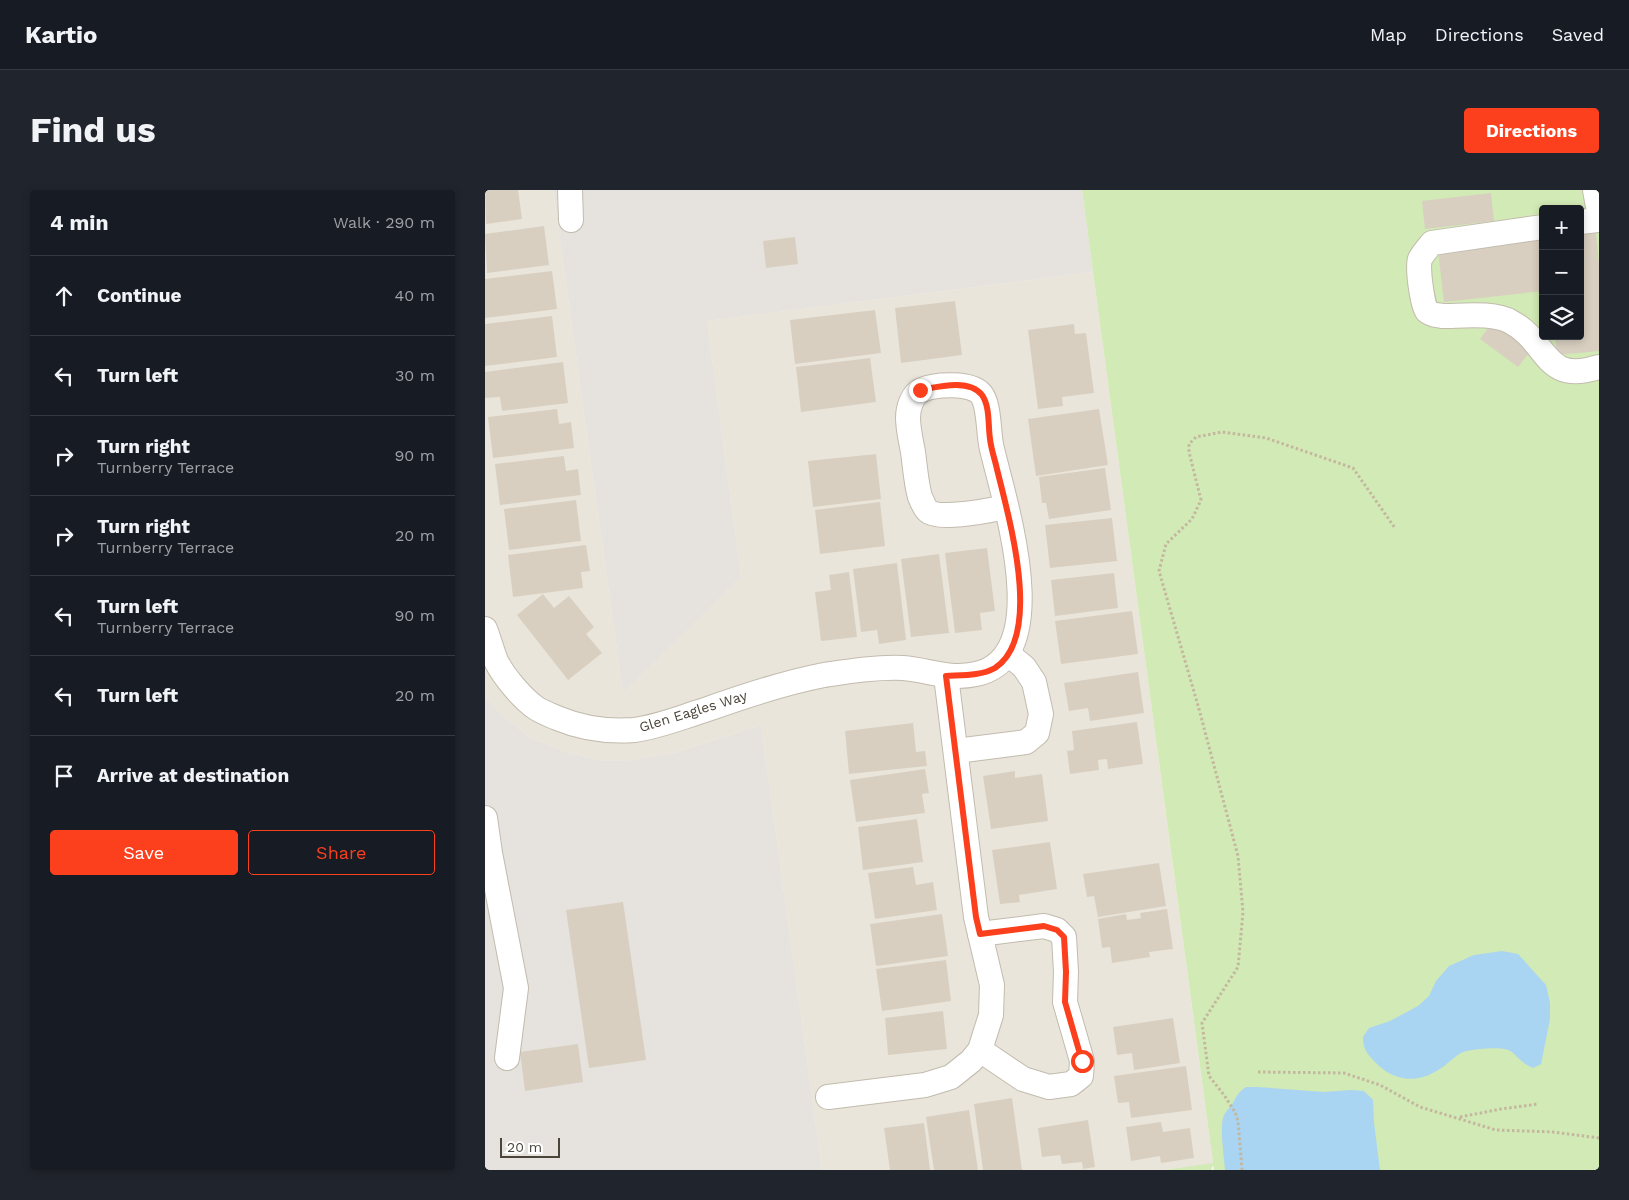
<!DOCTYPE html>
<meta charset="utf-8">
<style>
body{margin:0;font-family:"Work Sans",sans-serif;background:#20242c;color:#f1f3f6}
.controls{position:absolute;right:15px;top:15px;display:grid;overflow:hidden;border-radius:5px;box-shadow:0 2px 8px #0003}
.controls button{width:45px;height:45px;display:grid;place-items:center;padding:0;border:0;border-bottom:1px solid #363941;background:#171b24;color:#f1f3f6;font:25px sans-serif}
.scale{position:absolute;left:15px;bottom:12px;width:60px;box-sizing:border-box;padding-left:5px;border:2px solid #4b4439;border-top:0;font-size:14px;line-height:18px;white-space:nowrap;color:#4b4439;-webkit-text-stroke:4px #fff;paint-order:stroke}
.stop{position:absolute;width:15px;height:15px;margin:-11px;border:4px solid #fc3f1d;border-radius:50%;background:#fff}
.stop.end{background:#fc3f1d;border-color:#fff;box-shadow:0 1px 5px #0008}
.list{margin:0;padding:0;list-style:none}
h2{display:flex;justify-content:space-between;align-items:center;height:65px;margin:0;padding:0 20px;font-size:21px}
h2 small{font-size:16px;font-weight:400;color:#9ea1a6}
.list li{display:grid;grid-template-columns:32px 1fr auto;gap:15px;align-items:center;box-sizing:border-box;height:80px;padding:0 20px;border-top:1px solid #363941}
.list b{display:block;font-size:19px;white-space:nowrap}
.list p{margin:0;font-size:16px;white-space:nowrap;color:#9ea1a6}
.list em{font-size:16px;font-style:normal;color:#9ea1a6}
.actions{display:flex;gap:10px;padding:15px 20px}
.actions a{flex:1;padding:11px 0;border:1px solid #fc3f1d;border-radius:5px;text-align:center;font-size:18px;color:#fc3f1d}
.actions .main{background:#fc3f1d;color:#fff}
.icon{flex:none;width:28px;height:28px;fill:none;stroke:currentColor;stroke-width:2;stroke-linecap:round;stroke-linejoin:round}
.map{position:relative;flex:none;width:1114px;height:980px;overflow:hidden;border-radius:5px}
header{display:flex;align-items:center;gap:30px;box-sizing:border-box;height:70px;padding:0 25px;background:#171b24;border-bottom:1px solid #363941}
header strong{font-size:24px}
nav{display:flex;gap:28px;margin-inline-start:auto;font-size:18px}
.intro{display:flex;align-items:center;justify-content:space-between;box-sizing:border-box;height:120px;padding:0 30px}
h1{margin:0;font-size:35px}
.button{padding:12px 22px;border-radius:5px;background:#fc3f1d;color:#fff;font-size:18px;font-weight:700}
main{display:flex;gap:30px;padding:0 30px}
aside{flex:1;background:#171b24;border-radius:5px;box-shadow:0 2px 8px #0003}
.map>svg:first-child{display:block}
</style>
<header>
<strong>Kartio</strong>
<nav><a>Map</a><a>Directions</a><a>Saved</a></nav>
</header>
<div class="intro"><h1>Find us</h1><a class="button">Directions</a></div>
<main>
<aside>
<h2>4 min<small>Walk · 290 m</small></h2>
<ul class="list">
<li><svg class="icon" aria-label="ahead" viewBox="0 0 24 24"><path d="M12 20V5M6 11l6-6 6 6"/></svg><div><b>Continue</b></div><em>40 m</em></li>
<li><svg class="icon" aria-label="left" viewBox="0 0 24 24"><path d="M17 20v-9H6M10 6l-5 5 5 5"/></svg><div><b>Turn left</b></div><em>30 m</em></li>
<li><svg class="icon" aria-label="right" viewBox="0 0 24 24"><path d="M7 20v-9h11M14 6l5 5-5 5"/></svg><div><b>Turn right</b><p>Turnberry Terrace</p></div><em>90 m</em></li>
<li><svg class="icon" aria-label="right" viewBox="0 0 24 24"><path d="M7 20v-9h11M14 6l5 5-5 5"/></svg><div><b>Turn right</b><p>Turnberry Terrace</p></div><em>20 m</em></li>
<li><svg class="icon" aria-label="left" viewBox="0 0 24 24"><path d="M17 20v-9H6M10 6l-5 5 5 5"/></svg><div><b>Turn left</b><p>Turnberry Terrace</p></div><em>90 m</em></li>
<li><svg class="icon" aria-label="left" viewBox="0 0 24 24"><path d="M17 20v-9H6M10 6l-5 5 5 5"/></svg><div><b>Turn left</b></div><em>20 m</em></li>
<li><svg class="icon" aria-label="arrive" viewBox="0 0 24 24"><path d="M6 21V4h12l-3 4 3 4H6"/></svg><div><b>Arrive at destination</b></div></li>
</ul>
<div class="actions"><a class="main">Save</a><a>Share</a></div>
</aside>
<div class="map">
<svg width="1114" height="980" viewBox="0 0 1114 980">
<rect width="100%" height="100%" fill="#f6f3ec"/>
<path fill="#eae5da" d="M0,0H68L138,504L256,387L222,131L608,82L728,974L680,980H337L276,535L193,562L147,570L118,571L84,563L45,548L17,525L0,506Z"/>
<g fill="#e6e2dd">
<path d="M68,0H597L608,82L222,131L256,387L138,504Z"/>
<path d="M0,506L17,525L45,548L84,563L118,571L147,570L193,562L276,535L337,980H0Z"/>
</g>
<path fill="#d2eab5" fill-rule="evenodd" d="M597,0H1114V980H729L728,975L726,980H680L728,973ZM1058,19H1095V146H1058Z"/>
<g fill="#a9d4f2">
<path d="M1017,761L1033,764L1061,795L1065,813V829L1056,874L1048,878C1045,876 1041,875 1038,872C1032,868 1028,860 1020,859C1011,857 986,859 978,862C969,866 962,875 953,880C932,894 908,891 891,873C882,864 878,859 878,847L884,838L905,831L933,816L944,806L951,791L964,776L989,765Z"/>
<path d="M761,897H772L839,902L866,900L879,901L888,910L889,933L895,980H740C739,965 735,943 738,928C740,921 746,917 749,911C753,904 754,902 761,897Z"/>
</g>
<g fill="#d8cfc1">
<path d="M0,0H33L37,29L1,34Z"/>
<path d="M1006,3L1009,31L940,39L937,11Z"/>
<path d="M59,36L64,75L2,83L0,44Z"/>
<path d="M1111,43L1114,74V161L1072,165L1070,146H1095V45Z"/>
<path d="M310,47L313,74L281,78L278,51Z"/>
<path d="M1058,49V101L959,112L953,61Z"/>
<path d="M67,81L72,119L0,128V89Z"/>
<path d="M470,111L477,165L416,173L410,118Z"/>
<path d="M390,120L396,163L310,174L305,130Z"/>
<path d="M67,126L72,167L0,176V134Z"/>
<path d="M1009,130L1047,159L1033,177L995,149Z"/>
<path d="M589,134L590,144L601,143L609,203L577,207L578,216L553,219L543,140Z"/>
<path d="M385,168L391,212L316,222L311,177Z"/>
<path d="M78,172L83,213L17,221L15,207L0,208V182Z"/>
<path d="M72,219L74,234L86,232L89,258L8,268L3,227Z"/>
<path d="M614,219L623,275L551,286L543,229Z"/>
<path d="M391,264L396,309L328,317L323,271Z"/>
<path d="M79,266L81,281L93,279L96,305L15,315L10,274Z"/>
<path d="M620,278L626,320L564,329L561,313H557L554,287Z"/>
<path d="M91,310L96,351L24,360L19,319Z"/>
<path d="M395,312L400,356L335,364L330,320Z"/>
<path d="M627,328L632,371L565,378L560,335Z"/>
<path d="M101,355L105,381L96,382L98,398L28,407L23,365Z"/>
<path d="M502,358L510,421L495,423L497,440L470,443L460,363Z"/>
<path d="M454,364L464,443L426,447L416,369Z"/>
<path d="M412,373L421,450L394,454L392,440L376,442L368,379Z"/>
<path d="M364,382L372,447L336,451L330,402L346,400L344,385Z"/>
<path d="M629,383L633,418L570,426L566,390Z"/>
<path d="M58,404L69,418L84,406L109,437L101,444L117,463L83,490L32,425Z"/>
<path d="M647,421L653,464L576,474L570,431Z"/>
<path d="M653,482L659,523L605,531L603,518L584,521L579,493Z"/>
<path d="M652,532L658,574L623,579L622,569L613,570L614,580L585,584L582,561L589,560L587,541Z"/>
<path d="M428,533L431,562L440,561L442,576L364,584L360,541Z"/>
<path d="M440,579L444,603L437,604L440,623L371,632L365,590Z"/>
<path d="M530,581V588L557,584L563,631L506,639L498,586Z"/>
<path d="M432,629L438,672L378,680L373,637Z"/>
<path d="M565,652L572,699L534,705L535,712L515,714L507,660Z"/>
<path d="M674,673L681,716L613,727L609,706L602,707L598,684Z"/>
<path d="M428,677L431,695L448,692L452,720L390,729L383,683Z"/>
<path d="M138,712L161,870L104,878L81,720Z"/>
<path d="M682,719L688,759L664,762L665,767L627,773L625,757L617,758L613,729L641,724L642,730L656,728L655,723Z"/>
<path d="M457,724L463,766L391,776L385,734Z"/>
<path d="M461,770L466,811L397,821L391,779Z"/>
<path d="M458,821L462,859L403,865L400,828Z"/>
<path d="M688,828L695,873L649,880L647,863L632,865L628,837Z"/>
<path d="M93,854L98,892L40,901L35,862Z"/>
<path d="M701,876L707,920L646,928L644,912L633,913L629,886Z"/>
<path d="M527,908L537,980H498L489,914Z"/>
<path d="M484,920L493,980H449L441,927Z"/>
<path d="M603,930L610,977L598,979L597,972L577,974L575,965L557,967L553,938Z"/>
<path d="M676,932L678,942L705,938L709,968L676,973L675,966L646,971L641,937Z"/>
<path d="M439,933L445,980H405L399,938Z"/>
</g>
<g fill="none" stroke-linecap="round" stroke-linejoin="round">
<defs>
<g id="minor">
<path d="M85,0L86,30"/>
<path d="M1110,0L1114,22"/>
<path d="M1095,32L1114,30"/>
<path d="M1058,37L947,53C943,58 938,63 935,69C932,76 937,114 942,121C946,125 952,125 957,126C977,126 1009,122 1026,132C1064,152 1058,195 1114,177"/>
<path d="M0,439C4,449 7,461 11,471C19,487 37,508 51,518C57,522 65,525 72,528C96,538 122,542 149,540C173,537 197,527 220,520C259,506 298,493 339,485C366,481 391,477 418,478C444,480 463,490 491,484C571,467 519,311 507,259C503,245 505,215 496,204C486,192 450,194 437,200C427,204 423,218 423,228C423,239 426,251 428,262C430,276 431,293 435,307C437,311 440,319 443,321C454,331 505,320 521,317"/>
<path d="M471,561L541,552L552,543L556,524L549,492L539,477L523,464"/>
<path d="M0,628L5,663L31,798L22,868"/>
<path d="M495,744L559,736L572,740L579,747L581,782L580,812L597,871L596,886L586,894L564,897L538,889L495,860"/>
<path d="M343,907L440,895L466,887L486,871L495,860L506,825L507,795L491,727L461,486"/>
</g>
</defs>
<use href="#minor" stroke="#c2bbae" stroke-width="26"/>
<g stroke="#c4b79f" stroke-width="3" stroke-dasharray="2.5 2.5" stroke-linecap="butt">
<path d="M773,882L859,883L895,895L935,917L1011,940L1068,942L1114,948"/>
<path d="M975,927L1016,919L1053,914"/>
<path d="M757,980L753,931L750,922L739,905L724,886L717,833L753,777L758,722L753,666L714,519L674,381L681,354L707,329L716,310L704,262V254L711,247L737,242L781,248L868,278L910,338"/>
</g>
<use href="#minor" stroke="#fff" stroke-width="24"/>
</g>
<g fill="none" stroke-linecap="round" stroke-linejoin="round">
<path stroke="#fc3f1d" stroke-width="6" d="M435,200C452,197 484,188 497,205C505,216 503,236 505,249C506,258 509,267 511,275C522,322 560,445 510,478C496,486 476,485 461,486L491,727L495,744L559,736L572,740L579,747L581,782L580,812L597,871"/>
</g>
<g text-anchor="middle" stroke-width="4" stroke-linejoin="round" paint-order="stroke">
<g font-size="14" fill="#4b4439" stroke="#fff">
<text transform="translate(208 521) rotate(-17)" y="5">Glen Eagles Way</text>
</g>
</g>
</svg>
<div class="controls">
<button>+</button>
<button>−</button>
<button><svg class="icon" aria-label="layers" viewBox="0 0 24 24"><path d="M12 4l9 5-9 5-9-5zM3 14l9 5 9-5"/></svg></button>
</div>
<div class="scale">20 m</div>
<div class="stop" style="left:597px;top:871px"></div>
<div class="stop end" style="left:435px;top:200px"></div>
</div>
</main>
